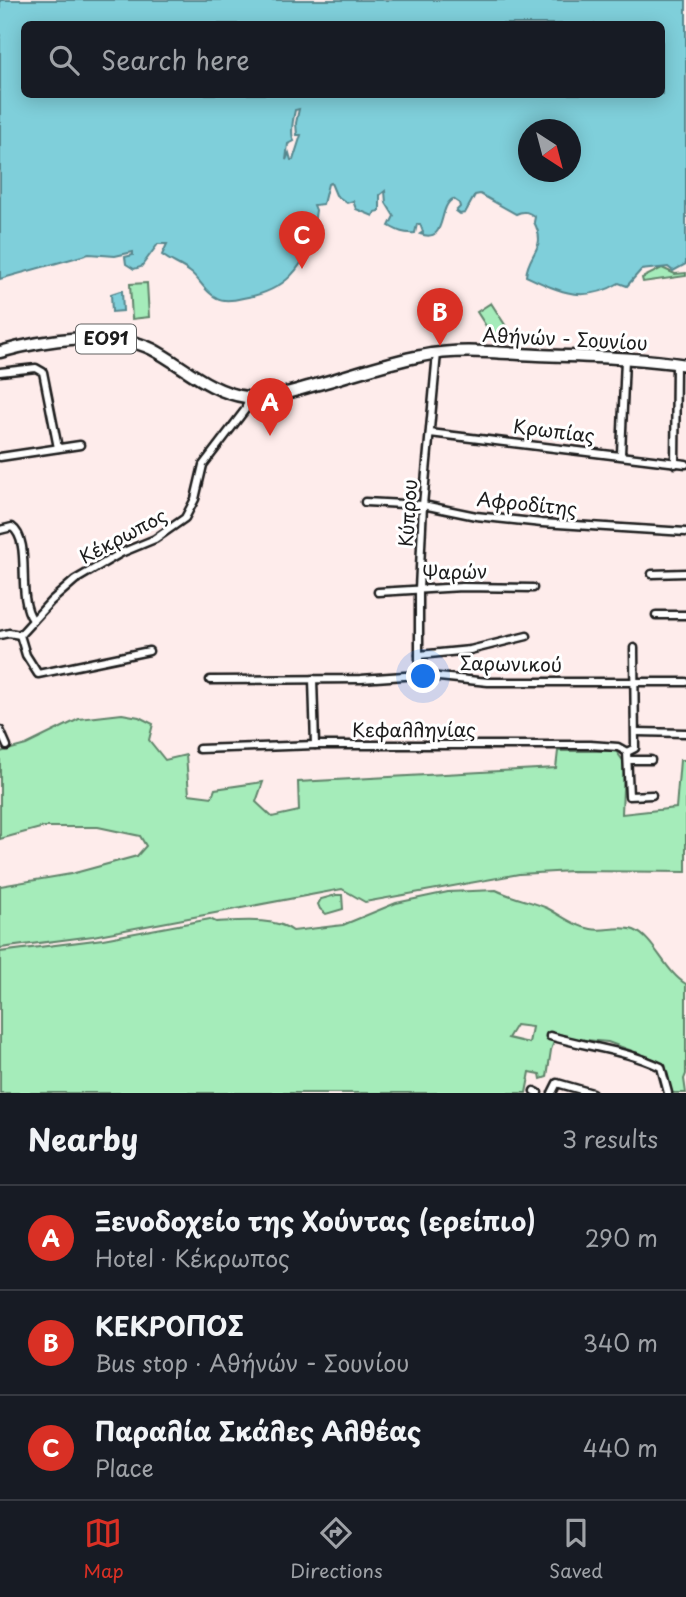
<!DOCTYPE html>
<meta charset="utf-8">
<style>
body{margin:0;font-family:"Playpen Sans",sans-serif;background:#20242c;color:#f1f3f6}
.compass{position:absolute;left:518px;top:119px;width:63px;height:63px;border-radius:50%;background:#171b24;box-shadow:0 4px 18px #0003;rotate:144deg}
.you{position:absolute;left:424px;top:677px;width:24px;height:24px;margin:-18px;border:5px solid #fff;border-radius:50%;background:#1a73e8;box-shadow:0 0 0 10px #1a73e833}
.badge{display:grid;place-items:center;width:46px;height:46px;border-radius:50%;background:#d93025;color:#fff;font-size:23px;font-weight:700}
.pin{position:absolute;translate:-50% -58px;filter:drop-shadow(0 2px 4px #0008)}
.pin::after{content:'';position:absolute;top:37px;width:24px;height:21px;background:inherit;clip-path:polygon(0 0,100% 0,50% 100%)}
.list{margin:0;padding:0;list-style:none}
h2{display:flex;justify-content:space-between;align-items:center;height:91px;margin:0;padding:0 28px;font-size:30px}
h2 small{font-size:23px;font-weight:400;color:#9ea1a6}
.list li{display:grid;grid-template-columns:46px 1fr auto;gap:21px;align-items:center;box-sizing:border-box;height:105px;padding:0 28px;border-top:2px solid #363941}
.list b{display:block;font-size:26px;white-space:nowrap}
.list p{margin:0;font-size:23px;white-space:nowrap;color:#9ea1a6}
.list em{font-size:23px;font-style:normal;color:#9ea1a6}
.icon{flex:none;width:38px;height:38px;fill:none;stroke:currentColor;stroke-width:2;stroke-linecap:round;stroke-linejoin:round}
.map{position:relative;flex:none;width:686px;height:1093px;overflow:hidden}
.search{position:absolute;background:#171b24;box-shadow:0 4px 18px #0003;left:21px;right:21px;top:21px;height:77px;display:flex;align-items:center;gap:18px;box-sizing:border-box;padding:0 24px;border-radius:10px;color:#9ea1a6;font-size:26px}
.sheet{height:406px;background:#171b24}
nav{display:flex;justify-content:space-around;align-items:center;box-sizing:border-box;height:98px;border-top:2px solid #363941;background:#171b24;font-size:19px;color:#9ea1a6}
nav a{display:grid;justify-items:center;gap:4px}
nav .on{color:#d93025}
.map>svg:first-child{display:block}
</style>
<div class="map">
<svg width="686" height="1093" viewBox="0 0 686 1093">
<rect width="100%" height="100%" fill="#feeceb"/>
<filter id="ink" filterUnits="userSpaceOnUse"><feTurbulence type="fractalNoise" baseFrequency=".0143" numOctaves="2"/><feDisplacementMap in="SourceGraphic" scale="14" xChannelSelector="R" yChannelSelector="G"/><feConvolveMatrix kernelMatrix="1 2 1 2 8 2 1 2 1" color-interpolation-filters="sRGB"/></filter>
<g filter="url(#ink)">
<g fill="#a5ecba" stroke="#60846b" stroke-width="2" fill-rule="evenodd">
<path d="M662,268L675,274L686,273V276L643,282L642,278Z"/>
<path d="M147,283L149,317L132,319L130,284Z"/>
<path d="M491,303L509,331L495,340L477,312Z"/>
<path d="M122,714L139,717L153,724L149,740L165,760L186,755L189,794L212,797L215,789L263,782L256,802L272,817L299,811L298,782L556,768L558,751H616L624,762L622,814L676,808L680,760H686V872L572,871L519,874L365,902L342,889L93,936L0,948V886L71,874L137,856L146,846L140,836L98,827H44L0,839V752L26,745L79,719Z"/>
<path d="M496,890C512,898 531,901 547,908C562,916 574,926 591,929C604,932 619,925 634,930C654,938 665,972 686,984V1074L684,1079L686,1093H672L666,1070L660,1062L651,1058L608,1042L573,1039L557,1033L551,1050L547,1077L541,1079L540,1074L530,1072L526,1093H0V952L103,939L210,919L216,922C239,921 276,917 293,931L343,925L396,903L448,892ZM516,1025L532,1027L529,1043L508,1038Z"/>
<path d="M336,895H342L343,909L326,914L320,909L318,904L321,899Z"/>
</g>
<g fill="#7fcfda" stroke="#57878e" stroke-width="2" fill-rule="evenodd">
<path d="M0,0H686V264L673,271L668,267L641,270L627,286L619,283C584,304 560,292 526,276C528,252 548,249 534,222L535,217C529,212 524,210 516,214L480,194L475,195L465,213L460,214L456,211L460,207L459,203L453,199C437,207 448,244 420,234L423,232L420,224H417L415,233C404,234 398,231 389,226L394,216L386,203L385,191L380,195V211L375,212L373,216L356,209L353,201L347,203L336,195L331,183L328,184L323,204L314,205L316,210L314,224L318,230C302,268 287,291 243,298C235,300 224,302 217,298C204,292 200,279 190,272C181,265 171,262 162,255L167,244H158L141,267L134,269L126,264L125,257L133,255V252L115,256L89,254L0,279ZM24,24H662V94H24ZM299,109L296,123L297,135H301L293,160H291L289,153L286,160L288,144L294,141C290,134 293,119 295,110ZM528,130H570V172H528Z"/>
<path d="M120,291H122L123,311L112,312L111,294Z"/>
</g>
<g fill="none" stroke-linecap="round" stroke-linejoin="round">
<defs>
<g id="street">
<path d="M0,372L36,368L43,372L58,448"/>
<path d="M430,433L686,464"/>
<path d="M621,454L625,359"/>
<path d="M0,457L80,445"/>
<path d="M675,464L676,363"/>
<path d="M365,502L423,505L476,516L542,523L686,532"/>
<path d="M0,530L12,527C33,542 15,596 33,620"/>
<path d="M652,574L686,573"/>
<path d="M378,592L462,587L533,588"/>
<path d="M656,615H686"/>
<path d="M0,635L9,633L20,635L51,601L75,580L121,553L155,539L185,518L195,499L203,465L245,410L249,397"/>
<path d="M20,635L26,655L38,674L149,651"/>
<path d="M419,655L470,650L527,636"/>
<path d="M419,675V589L423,505L437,353"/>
<path d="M313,679L315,745"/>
<path d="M210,680L361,679L419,675L488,682H686"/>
<path d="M0,730L7,746"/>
<path d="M636,732L686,733"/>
<path d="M199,749L315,745H590L618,747L627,752"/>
<path d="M627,752L635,748L634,648"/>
<path d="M627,752L629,796L652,795"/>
<path d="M628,760H651"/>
<path d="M550,1036C587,1047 626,1050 661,1067L668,1093"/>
<path d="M534,1091L538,1093"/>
<path d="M552,1093L557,1083L592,1093"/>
</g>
<path id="primary" d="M0,352C42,340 111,329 152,349C183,365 209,392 246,397C267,399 288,393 308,387C346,377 383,363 421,356C459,348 499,353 538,355C587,357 637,357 686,365"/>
</defs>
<use href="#street" stroke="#1c1c1c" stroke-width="11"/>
<use href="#primary" stroke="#1c1c1c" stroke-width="15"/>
<use href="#street" stroke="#fff" stroke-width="6"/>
<use href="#primary" stroke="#fff" stroke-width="10"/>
</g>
</g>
<g text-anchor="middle" stroke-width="6" stroke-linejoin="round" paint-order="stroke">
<rect fill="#fff" stroke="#606060" stroke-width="2" x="76" y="324.5" width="60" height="29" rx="5"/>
<g font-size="18" font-weight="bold" fill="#1c1c1c">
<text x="106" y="345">ΕΟ91</text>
</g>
<g font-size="19" fill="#1c1c1c" stroke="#fff">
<text transform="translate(565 339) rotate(3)" y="7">Αθήνών - Σουνίου</text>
<text transform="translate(554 431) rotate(7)" y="7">Κρωπίας</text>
<text transform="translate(527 504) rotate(6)" y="7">Αφροδίτης</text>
<text transform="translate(408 513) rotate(-86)" y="7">Κύπρου</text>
<text transform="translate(123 536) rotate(-28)" y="7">Κέκρωπος</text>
<text transform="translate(455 572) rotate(-1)" y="7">Ψαρών</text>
<text transform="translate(511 664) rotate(1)" y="7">Σαρωνικού</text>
<text x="414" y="737">Κεφαλληνίας</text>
</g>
</g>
</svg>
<svg class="compass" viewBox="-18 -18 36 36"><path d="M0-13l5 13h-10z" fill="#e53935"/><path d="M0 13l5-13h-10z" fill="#9ea1a6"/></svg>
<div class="you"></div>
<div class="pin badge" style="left:270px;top:436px">A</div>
<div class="pin badge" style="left:440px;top:346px">B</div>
<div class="pin badge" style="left:302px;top:269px">C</div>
<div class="search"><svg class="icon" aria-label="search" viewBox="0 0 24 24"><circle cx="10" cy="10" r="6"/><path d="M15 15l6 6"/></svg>Search here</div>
</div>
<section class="sheet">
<h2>Nearby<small>3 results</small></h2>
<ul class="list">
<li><span class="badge">A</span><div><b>Ξενοδοχείο της Χούντας (ερείπιο)</b><p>Hotel · Κέκρωπος</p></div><em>290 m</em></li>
<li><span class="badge">B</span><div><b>ΚΕΚΡΟΠΟΣ</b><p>Bus stop · Αθήνών - Σουνίου</p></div><em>340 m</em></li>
<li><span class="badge">C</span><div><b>Παραλία Σκάλες Αλθέας</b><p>Place</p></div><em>440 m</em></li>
</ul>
</section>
<nav>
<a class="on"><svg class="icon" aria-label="map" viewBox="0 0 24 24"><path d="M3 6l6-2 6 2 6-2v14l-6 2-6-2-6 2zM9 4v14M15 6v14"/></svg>Map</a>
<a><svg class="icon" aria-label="directions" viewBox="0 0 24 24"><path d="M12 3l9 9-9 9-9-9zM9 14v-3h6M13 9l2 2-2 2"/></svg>Directions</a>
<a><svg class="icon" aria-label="saved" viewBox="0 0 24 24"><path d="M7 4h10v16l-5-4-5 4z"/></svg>Saved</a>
</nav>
